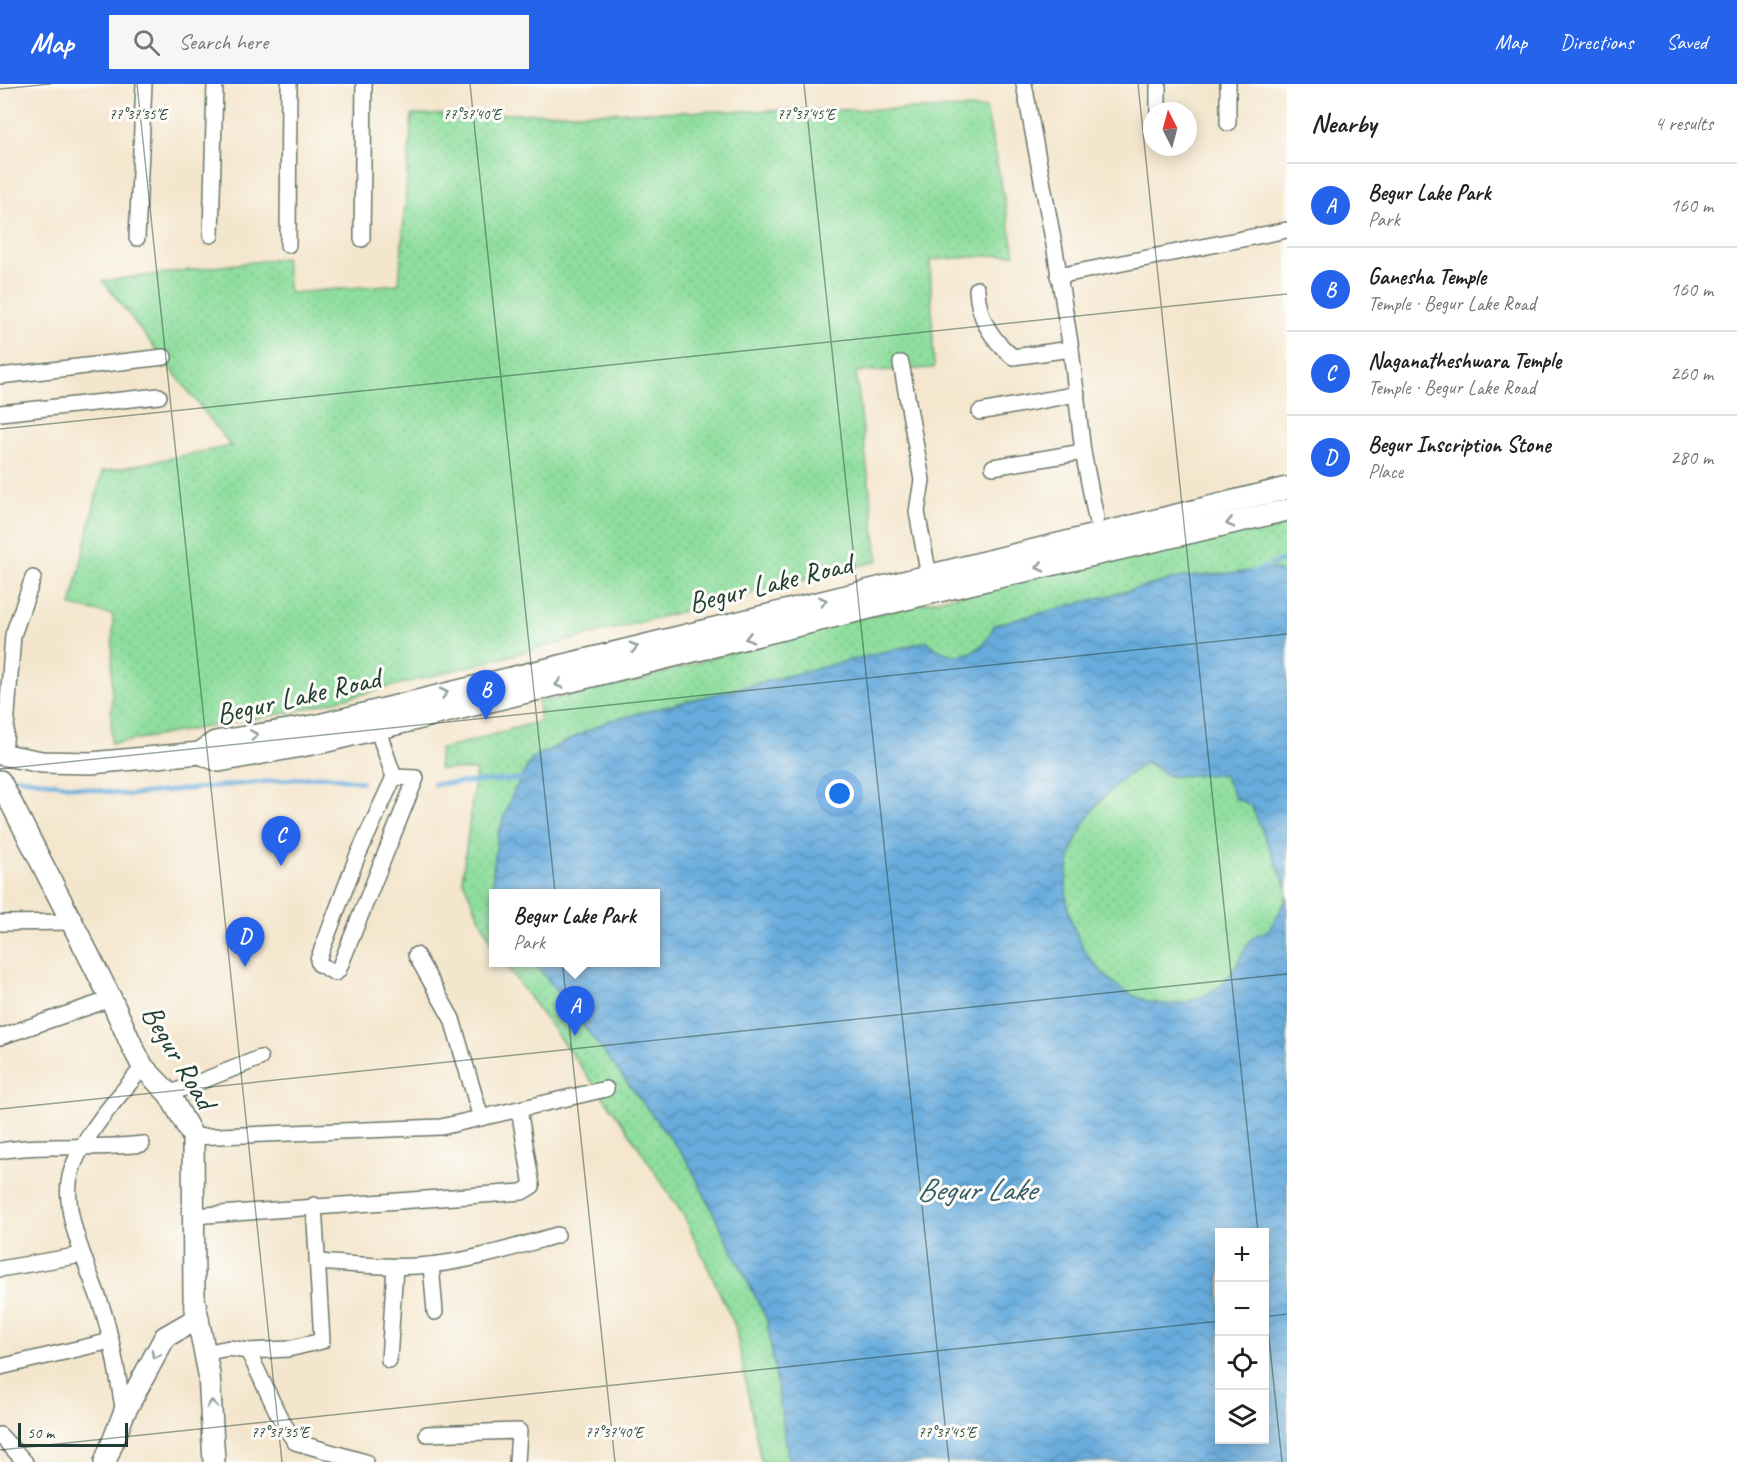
<!DOCTYPE html>
<meta charset="utf-8">
<style>
body{margin:0;font-family:Caveat,sans-serif;background:#f6f6f6;color:#202124}
.controls{position:absolute;right:18px;bottom:18px;display:grid;overflow:hidden;border-radius:0px;box-shadow:0 3px 15px #0003}
.controls button{width:54px;height:54px;display:grid;place-items:center;padding:0;border:0;border-bottom:2px solid #e0e0e0;background:#fff;color:#202124;font:30px sans-serif}
.compass{position:absolute;left:1143px;top:18px;width:54px;height:54px;border-radius:50%;background:#fff;box-shadow:0 3px 15px #0003;rotate:354deg}
.scale{position:absolute;left:18px;bottom:15px;width:110px;box-sizing:border-box;padding-left:6px;border:3px solid #1f3d34;border-top:0;font-size:16px;line-height:21px;white-space:nowrap;color:#1f3d34;-webkit-text-stroke:4px #fdfcf7;paint-order:stroke}
.you{position:absolute;left:840px;top:710px;width:21px;height:21px;margin:-15px;border:4px solid #fff;border-radius:50%;background:#1a73e8;box-shadow:0 0 0 9px #1a73e833}
.badge{display:grid;place-items:center;width:39px;height:39px;border-radius:50%;background:#2563eb;color:#fff;font-size:20px;font-weight:700}
.pin{position:absolute;translate:-50% -50px;filter:drop-shadow(0 2px 3px #0008)}
.pin::after{content:'';position:absolute;top:32px;width:21px;height:18px;background:inherit;clip-path:polygon(0 0,100% 0,50% 100%)}
.popup{position:absolute;left:489px;top:805px;width:171px;height:78px;box-sizing:border-box;display:grid;place-content:center;border-radius:0px;background:#fff;filter:drop-shadow(0 2px 4px #0005);font-size:20px;white-space:nowrap;color:#757577}
.popup b{font-size:22px;color:#202124}
.popup::after{content:'';position:absolute;left:50%;top:100%;margin-left:-12px;border:12px solid transparent;border-top-color:#fff}
.list{margin:0;padding:0;list-style:none}
h2{display:flex;justify-content:space-between;align-items:center;height:78px;margin:0;padding:0 24px;font-size:26px}
h2 small{font-size:20px;font-weight:400;color:#757577}
.list li{display:grid;grid-template-columns:39px 1fr auto;gap:18px;align-items:center;box-sizing:border-box;height:84px;padding:0 24px;border-top:2px solid #e0e0e0}
.list b{display:block;font-size:22px;white-space:nowrap}
.list p{margin:0;font-size:20px;white-space:nowrap;color:#757577}
.list em{font-size:20px;font-style:normal;color:#757577}
.icon{flex:none;width:33px;height:33px;fill:none;stroke:currentColor;stroke-width:2;stroke-linecap:round;stroke-linejoin:round}
.map{position:relative;flex:none;width:1287px;height:1378px;overflow:hidden}
header{display:flex;align-items:center;gap:36px;box-sizing:border-box;height:84px;padding:0 30px;background:#2563eb;color:#fff}
header strong{font-size:28px}
nav{display:flex;gap:33px;margin-inline-start:auto;font-size:21px}
.search{width:420px;height:54px;background:#f6f6f6;display:flex;align-items:center;gap:15px;box-sizing:border-box;padding:0 21px;border-radius:0px;color:#757577;font-size:22px}
main{display:flex}
aside{flex:1;background:#fff}
.map>svg:first-child{display:block}
</style>
<header>
<strong>Map</strong>
<div class="search"><svg class="icon" aria-label="search" viewBox="0 0 24 24"><circle cx="10" cy="10" r="6"/><path d="M15 15l6 6"/></svg>Search here</div>
<nav><a>Map</a><a>Directions</a><a>Saved</a></nav>
</header>
<main>
<div class="map">
<svg width="1287" height="1378" viewBox="0 0 1287 1378">
<defs>
<pattern id="grass-dots" width="8" height="8" patternUnits="userSpaceOnUse" patternTransform="scale(1.5)"><rect width="8" height="8" fill="#8ede9e"/><path d="M2 2h.1M6 6h.1" fill="none" stroke="#7abf89" stroke-width="1.8" stroke-linecap="round"/></pattern>
<pattern id="water-waves" width="16" height="10" patternUnits="userSpaceOnUse" patternTransform="scale(1.5)"><rect width="16" height="10" fill="#68acdd"/><path d="M0 5q4-4 8 0t8 0" fill="none" stroke="#558db4"/></pattern>
</defs>
<rect width="100%" height="100%" fill="#fdfcf7"/>
<filter id="ink" filterUnits="userSpaceOnUse"><feTurbulence type="fractalNoise" baseFrequency=".0167" numOctaves="2"/><feDisplacementMap in="SourceGraphic" scale="12" xChannelSelector="R" yChannelSelector="G"/><feConvolveMatrix kernelMatrix="1 2 1 2 8 2 1 2 1" color-interpolation-filters="sRGB"/></filter>
<filter id="wash" filterUnits="userSpaceOnUse"><feTurbulence type="fractalNoise" baseFrequency=".008" numOctaves="4" result="noise"/><feDisplacementMap in="SourceGraphic" scale="24" xChannelSelector="R" yChannelSelector="G"/><feGaussianBlur stdDeviation="1.35" result="paint"/><feColorMatrix in="noise" values="0 0 0 0 0 0 0 0 0 0 0 0 0 0 0 0 0 1.4 0 .05"/><feComposite in="paint" operator="in"/></filter>
<g filter="url(#wash)">
<rect width="100%" height="100%" fill="#f4e6cd"/>
<g fill="url(#grass-dots)" stroke="#568e69" stroke-width="1.5">
<path d="M986,24L1015,170L930,176L934,284L856,288L878,477L296,627L111,660L113,531L71,522L102,388L231,362L103,197L285,174L289,209L399,200L412,31Z"/>
<path d="M1287,439V491L1274,485L1178,494L994,541C984,573 951,581 927,557L608,637L532,674L512,711L498,751L493,788L494,865L493,863L462,795L476,686L439,685V666L540,637L538,618L633,598L789,551L1216,450L1277,444Z"/>
<path d="M1147,678L1169,692L1223,690L1236,715L1251,721L1287,804C1287,816 1278,835 1269,845C1264,850 1254,851 1250,857C1240,871 1237,888 1224,899C1148,965 1051,866 1068,784C1074,752 1093,719 1117,698C1125,690 1137,684 1147,678Z"/>
<path d="M504,879H535L687,1076L767,1236L789,1378H761L735,1242L684,1132L624,1041Z"/>
</g>
<path fill="url(#water-waves)" stroke="#447488" stroke-width="1.5" fill-rule="evenodd" d="M1274,485L1287,491V804L1251,721L1236,715L1223,690L1169,692L1147,678C1108,702 1077,736 1068,784C1052,860 1136,955 1213,907C1234,894 1237,876 1250,857C1254,851 1264,850 1269,845C1276,837 1282,823 1287,813V1378H789L767,1236L687,1076L535,879L656,878V810H494V826L493,788L498,751L512,711L532,674L608,637L927,557C951,581 984,573 994,541L1178,494ZM1220,1148H1264V1356H1220Z"/>
<g fill="none" stroke-linecap="round" stroke-linejoin="round">
<g stroke="#68acdd" stroke-width="4.5">
<path d="M1253,488L1287,475"/>
<path d="M16,693L127,711L325,692L362,698"/>
<path d="M434,700L524,695"/>
</g>
</g>
</g>
<g filter="url(#ink)">
<g fill="none" stroke-linecap="round" stroke-linejoin="round">
<defs>
<g id="street">
<path d="M1024,0L1055,166L1071,265L1083,368L1096,434"/>
<path d="M1158,0V27"/>
<path d="M1228,0V39"/>
<path d="M211,151L215,0"/>
<path d="M137,154L144,0"/>
<path d="M362,155L364,0"/>
<path d="M288,161L289,0"/>
<path d="M1058,192L1287,146"/>
<path d="M977,205C978,234 991,255 1013,273L1071,265"/>
<path d="M901,279L922,396L917,428L929,492"/>
<path d="M0,292L164,273"/>
<path d="M980,328L1077,310"/>
<path d="M0,329L159,312"/>
<path d="M993,383L1083,368"/>
<path d="M377,644L394,693"/>
<path d="M4,671L13,551L33,494"/>
<path d="M394,693L416,694L338,887L335,889L319,880L318,876L357,773Z"/>
<path d="M0,839L71,838"/>
<path d="M416,871L452,935L481,1034"/>
<path d="M0,953L111,915"/>
<path d="M169,1010L260,974"/>
<path d="M193,1053L441,1043L606,1005"/>
<path d="M0,1067C46,1059 95,1066 142,1060"/>
<path d="M193,1132L522,1108L532,1102L519,1025"/>
<path d="M317,1178C351,1180 385,1184 418,1182C466,1179 512,1164 557,1151"/>
<path d="M431,1181L435,1228"/>
<path d="M0,1185L82,1171"/>
<path d="M248,1267L288,1265L322,1257L314,1121"/>
<path d="M204,1269L229,1264L248,1267L279,1332L295,1358L365,1378"/>
<path d="M389,1276L395,1183"/>
<path d="M0,1283L111,1257"/>
<path d="M124,1329C118,1296 114,1262 104,1230C93,1192 59,1128 71,1089C81,1053 120,1011 143,983"/>
<path d="M427,1350L519,1347L517,1378"/>
<path d="M0,1351L25,1378"/>
</g>
<g id="secondary">
<path d="M200,669L215,658L319,641L1287,404"/>
<path d="M0,670L42,678L91,679L200,669L219,677L323,658L922,511L1287,426"/>
<path d="M0,697L111,915L132,962L143,983L169,1010L193,1053L194,1215L209,1290L214,1378"/>
<path d="M105,1378L124,1329L165,1253L198,1234"/>
</g>
</defs>
<use href="#street" stroke="#6a786a" stroke-width="18"/>
<use href="#secondary" stroke="#6a786a" stroke-width="24"/>
<use href="#street" stroke="#fff" stroke-width="15"/>
<use href="#secondary" stroke="#fff" stroke-width="21"/>
</g>
<defs><path id="oneway-chevron" d="M-2-3.5L2.5 0L-2 3.5" fill="none" stroke-width="1.6" stroke-linecap="round" stroke-linejoin="round" transform="scale(1.5)"/></defs>
<g stroke="#8f9e9a">
<use href="#oneway-chevron" transform="translate(1230 439) rotate(167)"/>
<use href="#oneway-chevron" transform="translate(1040 483) rotate(167)"/>
<use href="#oneway-chevron" transform="translate(823 517) rotate(-14)"/>
<use href="#oneway-chevron" transform="translate(749 554) rotate(166)"/>
<use href="#oneway-chevron" transform="translate(634 563) rotate(-14)"/>
<use href="#oneway-chevron" transform="translate(559 600) rotate(166)"/>
<use href="#oneway-chevron" transform="translate(444 609) rotate(-14)"/>
<use href="#oneway-chevron" transform="translate(254 651) rotate(-9)"/>
<use href="#oneway-chevron" transform="translate(155 1271) rotate(118)"/>
<use href="#oneway-chevron" transform="translate(212 1320) rotate(-95)"/>
</g>
</g>
<path fill="none" stroke="#1f3d34" stroke-width="1.5" stroke-opacity="0.45" d="M137,0L282,1378M470,0L615,1378M804,0L949,1378M1138,0L1258,1148M0,5L51,0M0,345L1287,210M0,685L1287,550M0,1025L1287,890M1264,1207L1282,1378M1264,1233L1287,1230M0,1366L1220,1237"/>
<g text-anchor="middle" stroke-width="6" stroke-linejoin="round" paint-order="stroke">
<g font-size="30" fill="#1f3d34" stroke="#fdfcf7">
<text transform="translate(770 499) rotate(-14)" y="10">Begur Lake Road</text>
<text transform="translate(298 612) rotate(-13)" y="10">Begur Lake Road</text>
<text transform="translate(179 973) rotate(59)" y="10">Begur Road</text>
</g>
<g font-size="32" font-style="italic" fill="#355e67" stroke="#fdfcf7">
<text x="976" y="1116">Begur Lake</text>
</g>
</g>
<g font-size="15" text-anchor="middle" fill="#1f3d34" stroke="#fdfcf7" stroke-width="6" stroke-linejoin="round" paint-order="stroke">
<text x="138" y="35">77°37'35"E</text>
<text x="472" y="35">77°37'40"E</text>
<text x="806" y="35">77°37'45"E</text>
<text x="280" y="1353">77°37'35"E</text>
<text x="614" y="1353">77°37'40"E</text>
<text x="947" y="1353">77°37'45"E</text>
</g>
</svg>
<div class="controls">
<button>+</button>
<button>−</button>
<button><svg class="icon" aria-label="locate" viewBox="0 0 24 24"><circle cx="12" cy="12" r="6"/><path d="M12 2v4M12 18v4M2 12h4M18 12h4"/></svg></button>
<button><svg class="icon" aria-label="layers" viewBox="0 0 24 24"><path d="M12 4l9 5-9 5-9-5zM3 14l9 5 9-5"/></svg></button>
</div>
<svg class="compass" viewBox="-18 -18 36 36"><path d="M0-13l5 13h-10z" fill="#e53935"/><path d="M0 13l5-13h-10z" fill="#757577"/></svg>
<div class="scale">50 m</div>
<div class="you"></div>
<div class="pin badge" style="left:575px;top:952px">A</div>
<div class="popup"><b>Begur Lake Park</b>Park</div>
<div class="pin badge" style="left:486px;top:636px">B</div>
<div class="pin badge" style="left:281px;top:782px">C</div>
<div class="pin badge" style="left:245px;top:883px">D</div>
</div>
<aside>
<h2>Nearby<small>4 results</small></h2>
<ul class="list">
<li><span class="badge">A</span><div><b>Begur Lake Park</b><p>Park</p></div><em>160 m</em></li>
<li><span class="badge">B</span><div><b>Ganesha Temple</b><p>Temple · Begur Lake Road</p></div><em>160 m</em></li>
<li><span class="badge">C</span><div><b>Naganatheshwara Temple</b><p>Temple · Begur Lake Road</p></div><em>260 m</em></li>
<li><span class="badge">D</span><div><b>Begur Inscription Stone</b><p>Place</p></div><em>280 m</em></li>
</ul>
</aside>
</main>
